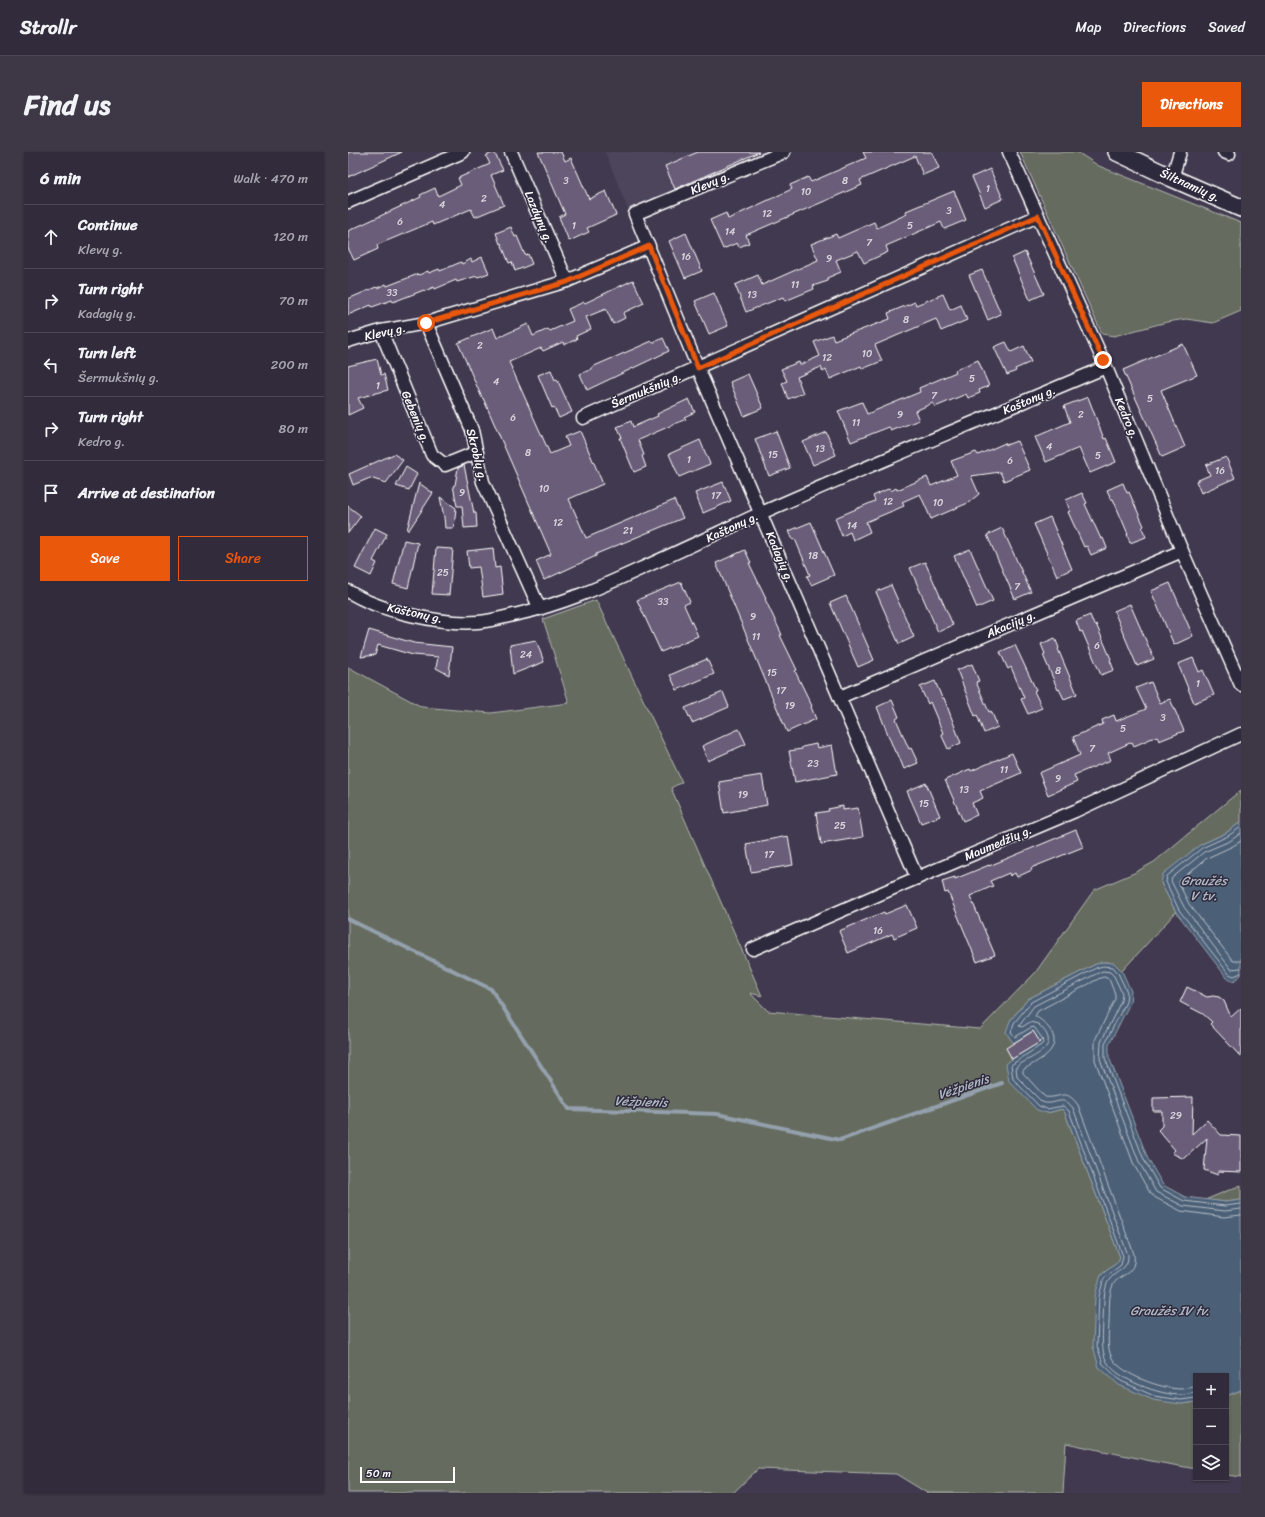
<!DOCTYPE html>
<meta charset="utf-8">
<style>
body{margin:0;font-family:Sriracha,sans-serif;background:#3d3746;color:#f1f3f6}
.controls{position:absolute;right:12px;bottom:12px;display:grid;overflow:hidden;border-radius:0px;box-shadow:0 1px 3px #0004}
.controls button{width:36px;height:36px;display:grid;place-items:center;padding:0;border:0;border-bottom:1px solid #4c4755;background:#312b3b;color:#f1f3f6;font:20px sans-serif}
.scale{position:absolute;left:12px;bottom:10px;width:95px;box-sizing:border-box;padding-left:4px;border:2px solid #fff;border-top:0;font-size:11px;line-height:14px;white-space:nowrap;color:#fff;-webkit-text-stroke:3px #2f2a3d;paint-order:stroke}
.stop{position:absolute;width:12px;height:12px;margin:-9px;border:3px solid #ea580c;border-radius:50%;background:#fff}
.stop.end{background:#ea580c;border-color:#fff;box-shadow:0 1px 4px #0008}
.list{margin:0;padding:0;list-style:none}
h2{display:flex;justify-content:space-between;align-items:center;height:52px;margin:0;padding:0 16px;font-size:17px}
h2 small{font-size:13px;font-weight:400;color:#a8a7af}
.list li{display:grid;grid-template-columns:26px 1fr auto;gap:12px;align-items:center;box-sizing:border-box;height:64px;padding:0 16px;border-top:1px solid #4c4755}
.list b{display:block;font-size:15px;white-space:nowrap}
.list p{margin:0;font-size:13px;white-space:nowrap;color:#a8a7af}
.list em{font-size:13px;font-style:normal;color:#a8a7af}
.actions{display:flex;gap:8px;padding:12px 16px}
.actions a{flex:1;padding:9px 0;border:1px solid #ea580c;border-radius:0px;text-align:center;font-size:14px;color:#ea580c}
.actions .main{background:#ea580c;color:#fff}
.icon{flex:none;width:22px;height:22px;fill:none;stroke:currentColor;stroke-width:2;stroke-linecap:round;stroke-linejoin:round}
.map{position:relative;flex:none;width:893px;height:1341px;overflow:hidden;border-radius:0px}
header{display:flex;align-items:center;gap:24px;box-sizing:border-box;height:56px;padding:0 20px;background:#312b3b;border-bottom:1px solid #4c4755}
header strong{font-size:19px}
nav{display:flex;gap:22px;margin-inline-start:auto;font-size:14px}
.intro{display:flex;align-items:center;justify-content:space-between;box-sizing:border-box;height:96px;padding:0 24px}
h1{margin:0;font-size:28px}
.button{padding:10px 18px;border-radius:0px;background:#ea580c;color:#fff;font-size:14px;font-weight:700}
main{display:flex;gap:24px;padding:0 24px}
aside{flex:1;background:#312b3b;border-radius:0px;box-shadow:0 1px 3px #0004}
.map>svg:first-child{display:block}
</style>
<header>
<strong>Strollr</strong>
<nav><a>Map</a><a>Directions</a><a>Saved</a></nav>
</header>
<div class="intro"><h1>Find us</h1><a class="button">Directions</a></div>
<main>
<aside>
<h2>6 min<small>Walk · 470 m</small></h2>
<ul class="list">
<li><svg class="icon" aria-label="ahead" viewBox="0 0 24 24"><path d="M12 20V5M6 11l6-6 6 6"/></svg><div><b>Continue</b><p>Klevų g.</p></div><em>120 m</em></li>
<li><svg class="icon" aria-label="right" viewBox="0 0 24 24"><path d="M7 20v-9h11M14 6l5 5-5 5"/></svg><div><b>Turn right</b><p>Kadagių g.</p></div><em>70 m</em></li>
<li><svg class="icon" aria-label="left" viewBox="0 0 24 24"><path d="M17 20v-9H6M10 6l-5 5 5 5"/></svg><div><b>Turn left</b><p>Šermukšnių g.</p></div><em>200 m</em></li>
<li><svg class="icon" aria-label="right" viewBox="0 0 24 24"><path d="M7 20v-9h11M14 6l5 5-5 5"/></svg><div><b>Turn right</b><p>Kedro g.</p></div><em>80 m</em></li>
<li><svg class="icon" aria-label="arrive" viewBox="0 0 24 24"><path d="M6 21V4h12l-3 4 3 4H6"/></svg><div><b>Arrive at destination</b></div></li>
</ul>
<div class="actions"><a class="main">Save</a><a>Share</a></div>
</aside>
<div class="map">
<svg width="893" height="1341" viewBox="0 0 893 1341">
<rect width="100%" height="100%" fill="#41394f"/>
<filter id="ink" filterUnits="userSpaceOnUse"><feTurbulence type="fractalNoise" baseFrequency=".025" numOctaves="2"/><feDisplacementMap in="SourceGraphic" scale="8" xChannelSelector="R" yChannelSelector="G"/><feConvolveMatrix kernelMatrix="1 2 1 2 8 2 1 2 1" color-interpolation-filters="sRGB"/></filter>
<g filter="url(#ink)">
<path fill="#4e445c" d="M257,0H420L281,60Z"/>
<g fill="#656c5f" stroke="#b2b6af">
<path d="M672,0H729L751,14L893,71V159L865,171L838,167L819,170L766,184L754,182Z"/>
<path d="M248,448L334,630L323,636L414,844L402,841L420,859L632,877L687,821L746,738L786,721L806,710L893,638V670L878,681L852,693L813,731L828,760L774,819C764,809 759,808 746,813L680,847L662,869L685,879L692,890L699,961L714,957L717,961L772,1105L770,1110L753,1123L833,1252L848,1250V1317L803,1309L718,1291L715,1341H579L548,1322L410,1317L385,1341H0V515L74,555L143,561L221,551L195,467Z"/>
<path d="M893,1033V1048L878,1050L857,1048Z"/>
<path d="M893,1238V1325L878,1323V1244Z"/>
</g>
<g fill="#4c6077" stroke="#94a0ad">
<path d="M893,670V823L886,829L879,826L828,760L813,731L815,722L852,693L878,681Z"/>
<path d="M754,810L766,811L774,819L783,839L782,851L761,893V905L800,1007L815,1033L837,1045L878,1050L893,1048V1238L878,1244V1224H848V1250L833,1252L805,1248L771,1233L751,1215L745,1194L747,1144L753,1123L770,1110L772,1105L717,961L714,957L699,961L689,958L661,929L658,912L664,907L691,889L685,879L665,891L658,880L662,869L680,847L746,813Z"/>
</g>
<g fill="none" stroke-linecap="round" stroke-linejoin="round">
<g stroke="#b7bfc9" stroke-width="1">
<path d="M893,675L880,684L854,696L819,724L818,730L831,758L881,822L886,824L893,821"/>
<path d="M893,681L882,689L856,700L824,726L823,729L836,755L883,817L893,816"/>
<path d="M893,689L885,694L859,706L830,730L841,752L885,809H893"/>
<path d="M848,1235C843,1235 838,1237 833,1237C814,1237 774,1223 764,1206C758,1195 761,1181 761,1170C762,1158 760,1144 765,1133C771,1121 789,1124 786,1102L730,953C717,935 713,947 697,945L675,921V918C688,909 715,899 703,879C698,872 694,868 687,864L690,859L752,826L756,825L761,827L767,842V847L747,888V908L786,1013L802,1041L808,1046L833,1059L876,1065L893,1063"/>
<path d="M848,1241C843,1241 838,1243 833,1243C812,1243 770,1228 759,1210C752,1198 755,1180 755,1167C756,1157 755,1136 761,1128C768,1118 781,1118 780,1103L725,956C714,941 707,955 694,950L669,925L668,915C684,903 717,896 690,872L682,870L674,875L671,874L686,854L750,821L755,819L762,820L766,824L774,841L773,849L753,890L752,907L791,1010L808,1040L835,1054L877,1059L893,1057"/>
<path d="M848,1246L833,1248L806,1244L773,1229L755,1212L749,1194L751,1144L756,1126L773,1113L775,1104L721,959L715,954L699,957L691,954L665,927L663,913L693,893L695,891L694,886L686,875L682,876L667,885L663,880L666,871L683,850L748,816L755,814L765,815L770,821L779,840L778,850L757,891V906L796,1008L812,1036L836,1049L877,1054L893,1052"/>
</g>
<path stroke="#94a0ad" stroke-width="4" d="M0,767L143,837L221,957L369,962L492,988L654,931"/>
</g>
<g fill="#6b5d79" stroke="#fff">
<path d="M0,0H54L0,25Z"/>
<path d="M146,0L155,18L143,23L156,53L127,65L123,57L85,73L84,70L29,93L30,97L6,108L0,96V79L73,45L72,43L87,36L90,44L113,33L110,26L142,12L138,4Z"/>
<path d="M190,0H213L217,9L223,6L241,47L258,39L268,63L239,76L241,80L221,89L211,65L217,62Z"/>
<path d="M350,0H411L327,37L317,14Z"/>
<path d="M515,0H584L591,16L575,23L567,4L512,28L514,33L398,83L401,91L391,95L389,91L375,97L362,68L378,61L380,67L444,37L442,33L460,25L463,30L518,6Z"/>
<path d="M642,17L655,47L637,55L624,25Z"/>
<path d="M606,39L618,68L596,77L593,70L538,94L540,100L516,111L510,99L488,108L493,120L479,126L480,129L465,134L466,137L437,149L435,145L398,160L387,133L410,123L414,133L470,108L463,92L488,82L490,86L526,70L529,76L559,62L558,59Z"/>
<path d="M163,75L167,85L169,84L177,103L180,102L184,112L167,119L164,110L161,111L153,91L152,92L148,81Z"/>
<path d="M338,81L354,119L337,126L321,89Z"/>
<path d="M677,100L696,142L682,148L664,106Z"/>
<path d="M134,105L141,121L130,125L129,124L109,130L108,128L87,137L86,135L77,139L76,138L45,150L44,148L24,155L23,153L0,163V147L28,135L29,136L38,132L39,134L70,122L71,123L80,119L81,121L91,117L92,119L113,110L114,112L123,107L124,110Z"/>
<path d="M634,118L653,162L640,168L621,123Z"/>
<path d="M285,128L296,151L275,161L277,166L265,172L258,157L238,165L243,177L228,184L229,187L216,193L215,190L195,199L193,196L161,210L202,302L221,294L217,285L232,279L246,311L255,332L221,347L238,386L326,348L335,366L248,402V404L196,428L188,409L203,402L135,246H134L110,191L145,176L149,186L180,172L185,184L200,177L202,179L225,169L220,157L236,150L237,151Z"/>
<path d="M366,141L380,174L361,182L347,149Z"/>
<path d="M595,142L602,158L613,153L619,168L593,179L588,167L527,193L534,209L514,217L513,214L482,227L478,218L475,220L473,215L449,225L455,241L440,247L434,231L439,229L433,217L451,210L452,213L472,204L466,190L484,183L486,188L542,167L540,161L567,150L568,153Z"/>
<path d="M315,186L321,199L239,238L232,222L244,217V215L304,189L305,191Z"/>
<path d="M658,190L663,200L676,194L683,210L667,217L668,219L659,223L646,195Z"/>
<path d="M835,192L849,223L813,238L837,295L814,305L775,218Z"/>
<path d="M29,207L33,223L36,222L40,238L10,246L15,256L0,263V214Z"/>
<path d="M630,208L641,234L631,238L632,241L620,246L618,242L587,255L585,251L567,259L571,268L543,279L541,275L503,290L490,259L514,250L519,262L572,240L571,236L608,220L607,218Z"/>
<path d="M203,218L207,228L209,227L224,260L211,266L206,255L204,256L190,223Z"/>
<path d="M400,222L415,256L396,264L382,230Z"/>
<path d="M740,245L756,287L758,286L768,310L742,321L731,296L698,310L687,285L722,270L716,254Z"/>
<path d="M341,247L347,260L336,265L338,267L290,288L296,303L294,304L298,315L286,320L272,286H274L269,275L283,269L285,275L310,264L309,262Z"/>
<path d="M428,279L442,316L421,324L407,287Z"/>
<path d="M478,280L488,303L465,313L455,290Z"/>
<path d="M352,288L362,312L331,325L321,302Z"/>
<path d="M669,289L682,318L656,329L652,320L623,324L631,342L620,351L583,367L572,342L554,350L556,354L518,370L522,380L505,388L502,380L494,384L487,366L527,349L525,344L542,336L543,339L548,336L549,338L579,325L583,334L609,323L603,309L628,300L630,303L657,291L658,293Z"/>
<path d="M46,302L55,308L38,331L22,326L5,333L1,322Z"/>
<path d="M878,305L887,326L853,341L848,329L862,323L858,313Z"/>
<path d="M116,313L126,361H128L129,375L116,376L114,354H109L105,334L107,333L110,316Z"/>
<path d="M58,315L69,322L61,338L48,334Z"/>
<path d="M375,330L383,349L355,361L347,341Z"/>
<path d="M71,331L85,341L61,378H59Z"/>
<path d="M775,331L779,341L781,340L796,374L794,376L798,385L782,391L779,382H780L765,347H763L759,338Z"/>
<path d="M734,341L739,351L737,352L753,387L755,386L759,396L743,403L739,394L736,395L720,360L722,359L718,348Z"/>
<path d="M92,345L108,356L106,376H97L96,365Z"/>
<path d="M0,354L13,364L0,381Z"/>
<path d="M702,365L724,417L709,424L686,372Z"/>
<path d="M463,370L486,423L463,433L459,424L462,423L447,387L445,388L441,379Z"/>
<path d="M27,376L39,382L25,409L29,411L23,424L7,416Z"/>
<path d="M654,376L683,440L667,447L639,383Z"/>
<path d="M56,388L70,391L60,436L45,432Z"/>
<path d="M88,396L105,397L101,443L84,442Z"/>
<path d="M145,396L147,416L152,415L155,442L135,445L131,415L121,416L119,399Z"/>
<path d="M622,397L645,449L629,456L606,404Z"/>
<path d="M397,398L403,411H401L418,446L417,447L434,483H432L449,518L447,519L464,554L463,555L468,567L439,580L368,411Z"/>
<path d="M577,410L605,473L590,480L562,416Z"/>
<path d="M333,430L342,450L336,453L350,484L313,500L289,448Z"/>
<path d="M822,431L845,484L826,493L803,439Z"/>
<path d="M543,433L566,485L551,492L528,440Z"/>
<path d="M498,444L526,508L510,515L482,451Z"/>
<path d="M782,452L806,507L789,514L766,459Z"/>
<path d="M742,463L746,473L748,472L763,507L762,508L766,518L753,523L734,479L732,480L728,469Z"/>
<path d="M21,478L66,491L104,495L101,523L88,516L90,505L65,503L30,493L27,503L13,505Z"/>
<path d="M707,486L711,496L710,497L729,542L716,547L711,537L710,538L695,503L697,502L693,492Z"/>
<path d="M188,488L196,510L165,522L162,493Z"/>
<path d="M667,493L688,538L686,539L694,556L680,562L673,547L676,546L663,515L660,517L652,500Z"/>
<path d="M845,506L851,520L855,518L866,543L846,551L830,512Z"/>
<path d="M359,507L366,522L329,538L322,523Z"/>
<path d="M624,512L631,529L628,530L641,560L643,559L650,575L636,581L629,563L627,564L609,518Z"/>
<path d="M587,529L594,546H596L613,591L600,597L593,582L595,581L582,550L580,552L572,535Z"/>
<path d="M803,530L812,551L822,547L836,579L811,589L809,584L786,594L784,590L760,601L763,608L726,623L729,630L700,643L691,621L732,603L725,585L755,572L754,568L766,563L768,569L798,557L788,536Z"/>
<path d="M375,540L381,555L344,571L337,556Z"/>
<path d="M544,548L551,565L548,567L561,597L563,596L570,611L556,617L549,600H547L529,555Z"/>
<path d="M391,577L398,592L360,609L354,594Z"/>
<path d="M468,592L469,596L484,593L489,622L447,630L441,599L454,597V595Z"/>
<path d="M664,601L673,621L632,639L635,646L624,651L629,663L615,669L597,628L622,617L623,619Z"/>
<path d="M414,623L419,653L376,661L371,630Z"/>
<path d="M578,631L592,664L573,671L559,639Z"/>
<path d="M495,654V658L510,656L515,685L473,692L468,661L481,659L480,657Z"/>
<path d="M728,678L735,695L683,716L684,718L669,725L667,721L662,724L661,721L642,729L645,734L622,744L647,803L629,810L600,740L597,741L594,729L607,725V727L641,713V714Z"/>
<path d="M440,684L445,713L403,720L398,692Z"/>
<path d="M559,753L569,776L546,786L544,782L500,801L491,779L536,760L537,762Z"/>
<path d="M839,835L859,845L865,844L871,845L876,849L883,865L893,856V905L862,872L864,870L855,862L832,850Z"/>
<path d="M685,879L692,890L664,907L658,896Z"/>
<path d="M845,945L844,982L859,968L873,983L893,984V1020L870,1019V1023L856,1018L859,986L836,1007L824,1001L827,998L810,978L814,974V959H805V946Z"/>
</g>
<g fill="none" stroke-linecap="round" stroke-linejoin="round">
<defs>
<g id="street">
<path d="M163,0L219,129"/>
<path d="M436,0L287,62L350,216L569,726"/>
<path d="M661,0L755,208L834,399L893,533"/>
<path d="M876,0L881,2"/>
<path d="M824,26L832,0"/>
<path d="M0,50L115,0"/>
<path d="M78,171L124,278L135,330L192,457"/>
<path d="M33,179L84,303L97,313L129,300"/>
<path d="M0,189L33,179L78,171L219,129L301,94"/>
<path d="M235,266L690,64"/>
<path d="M0,439C30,459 95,473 130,470C143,469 157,465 170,462C214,452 251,436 292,417C332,399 372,380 411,362C526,311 642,264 758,215"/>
<path d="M492,545L834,399"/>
<path d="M405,797L557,731L727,659L893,582"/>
</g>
<path id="secondary" d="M769,0L824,26L893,56"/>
</defs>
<use href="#street" stroke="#fff" stroke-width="15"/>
<use href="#secondary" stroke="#fff" stroke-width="20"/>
<use href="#street" stroke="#2f2a3d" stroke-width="12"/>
<use href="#secondary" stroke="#2f2a3d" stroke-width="17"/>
</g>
</g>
<g fill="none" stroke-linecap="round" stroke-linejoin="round" filter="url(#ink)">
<path stroke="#ea580c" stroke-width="5" d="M78,171L219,130L301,94L350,216L690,64L755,208"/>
</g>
<g text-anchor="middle" stroke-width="3" stroke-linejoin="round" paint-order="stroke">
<g font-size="10" fill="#dad6de">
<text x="218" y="32">3</text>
<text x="497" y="32">8</text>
<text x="640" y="40">1</text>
<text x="458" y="43">10</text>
<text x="136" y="50">2</text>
<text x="94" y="56">4</text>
<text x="601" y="62">3</text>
<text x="419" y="65">12</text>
<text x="52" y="73">6</text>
<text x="226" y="77">1</text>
<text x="562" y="77">5</text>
<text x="382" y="83">14</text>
<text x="521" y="94">7</text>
<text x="338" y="108">16</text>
<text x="481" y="110">9</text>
<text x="447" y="136">11</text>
<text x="44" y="144">33</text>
<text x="404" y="146">13</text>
<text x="558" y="171">8</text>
<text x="132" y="197">2</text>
<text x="519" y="205">10</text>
<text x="479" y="209">12</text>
<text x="624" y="230">5</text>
<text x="148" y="233">4</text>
<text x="30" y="237">1</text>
<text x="586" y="247">7</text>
<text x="802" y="250">5</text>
<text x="552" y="266">9</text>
<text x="733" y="266">2</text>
<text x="165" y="269">6</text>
<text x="508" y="274">11</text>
<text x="701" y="298">4</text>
<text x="472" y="300">13</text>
<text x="180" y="304">8</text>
<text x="425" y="306">15</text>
<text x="750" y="307">5</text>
<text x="341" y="311">1</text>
<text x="662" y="312">6</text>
<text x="872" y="322">16</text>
<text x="196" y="340">10</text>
<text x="114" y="344">9</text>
<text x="368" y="347">17</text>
<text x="540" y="353">12</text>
<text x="590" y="354">10</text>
<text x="210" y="374">12</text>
<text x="504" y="377">14</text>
<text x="280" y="382">21</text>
<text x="465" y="407">18</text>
<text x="95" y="424">25</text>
<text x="669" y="438">7</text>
<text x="315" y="453">33</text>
<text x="405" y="468">9</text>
<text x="408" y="488">11</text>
<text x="749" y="497">6</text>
<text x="178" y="506">24</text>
<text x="710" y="522">8</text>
<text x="424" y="524">15</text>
<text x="850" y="535">1</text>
<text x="433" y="542">17</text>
<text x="442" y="557">19</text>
<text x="815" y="569">3</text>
<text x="775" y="580">5</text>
<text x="744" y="600">7</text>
<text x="465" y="615">23</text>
<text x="656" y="621">11</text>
<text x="710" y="630">9</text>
<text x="616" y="641">13</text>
<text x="395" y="646">19</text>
<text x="576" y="655">15</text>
<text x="492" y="677">25</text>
<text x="421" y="706">17</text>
<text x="530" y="782">16</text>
<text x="828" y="967">29</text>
</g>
<g font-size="12" fill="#fff" stroke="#2f2a3d">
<text transform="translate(362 31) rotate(-23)" y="4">Klevų g.</text>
<text transform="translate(842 33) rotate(24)" y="4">Šiltnamių g.</text>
<text transform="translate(191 65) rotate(67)" y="4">Lazdynų g.</text>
<text transform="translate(37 180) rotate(-13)" y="4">Klevų g.</text>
<text transform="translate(298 238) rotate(-23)" y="4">Šermukšnių g.</text>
<text transform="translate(681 248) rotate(-23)" y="4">Kaštonų g.</text>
<text transform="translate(68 265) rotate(67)" y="4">Gebenių g.</text>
<text transform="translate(779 266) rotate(67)" y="4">Kedro g.</text>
<text transform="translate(129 303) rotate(76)" y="4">Skroblų g.</text>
<text transform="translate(384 375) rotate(-25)" y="4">Kaštonų g.</text>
<text transform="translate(432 405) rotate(67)" y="4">Kadagių g.</text>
<text transform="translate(67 461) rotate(12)" y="4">Kaštonų g.</text>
<text transform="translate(663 472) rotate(-23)" y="4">Akacijų g.</text>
<text transform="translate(650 691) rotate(-23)" y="4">Maumedžių g.</text>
</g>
<g font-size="13" font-style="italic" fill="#aeb7c2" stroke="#2f2a3d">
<text x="856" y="733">Graužės<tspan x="856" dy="15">V tv.</tspan></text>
<text transform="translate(615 934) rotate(-19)" y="5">Vėžpienis</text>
<text transform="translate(293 949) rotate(2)" y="5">Vėžpienis</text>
<text x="822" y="1163">Graužės IV tv.</text>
</g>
</g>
</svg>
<div class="controls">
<button>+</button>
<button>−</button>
<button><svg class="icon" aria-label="layers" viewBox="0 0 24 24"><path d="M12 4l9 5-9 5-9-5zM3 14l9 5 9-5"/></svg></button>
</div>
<div class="scale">50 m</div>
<div class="stop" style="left:78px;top:171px"></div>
<div class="stop end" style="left:755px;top:208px"></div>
</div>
</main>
